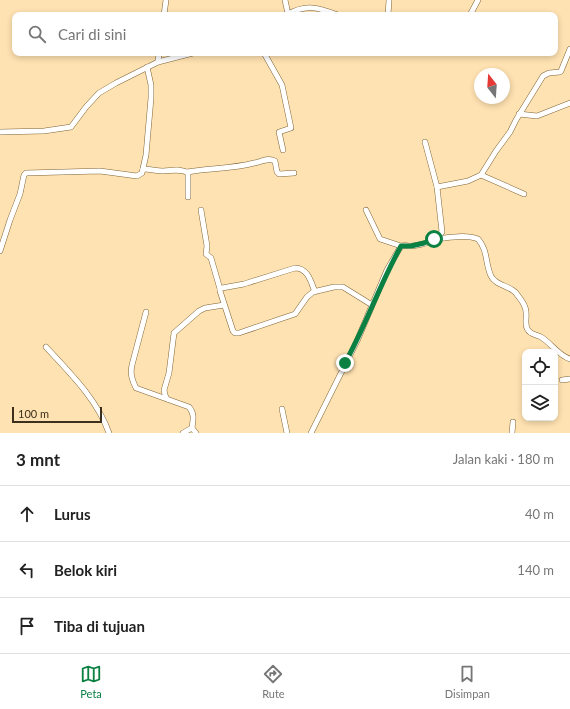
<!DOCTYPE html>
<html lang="id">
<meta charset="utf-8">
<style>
body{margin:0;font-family:Lato,sans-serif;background:#f2f2f2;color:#222}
.controls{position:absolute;right:12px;bottom:12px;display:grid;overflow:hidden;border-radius:8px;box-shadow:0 2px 6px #0003}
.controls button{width:36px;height:36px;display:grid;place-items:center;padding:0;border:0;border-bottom:1px solid #e0e0e0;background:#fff;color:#222;font:20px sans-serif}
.compass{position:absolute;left:474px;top:68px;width:36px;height:36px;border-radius:50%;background:#fff;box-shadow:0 2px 6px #0003;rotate:343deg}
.scale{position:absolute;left:12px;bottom:10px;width:90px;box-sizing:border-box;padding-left:4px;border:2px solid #3c301d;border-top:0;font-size:11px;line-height:14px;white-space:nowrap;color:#3c301d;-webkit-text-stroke:3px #ffe2b1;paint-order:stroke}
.stop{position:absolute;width:12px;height:12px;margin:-9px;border:3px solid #0b8043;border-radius:50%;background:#fff}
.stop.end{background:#0b8043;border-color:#fff;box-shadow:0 1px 4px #0008}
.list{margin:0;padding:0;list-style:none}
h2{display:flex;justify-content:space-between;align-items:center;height:52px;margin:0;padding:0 16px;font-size:17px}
h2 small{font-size:13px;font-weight:400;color:#767676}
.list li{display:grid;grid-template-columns:26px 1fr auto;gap:12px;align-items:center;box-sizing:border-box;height:56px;padding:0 16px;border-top:1px solid #e0e0e0}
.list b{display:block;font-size:15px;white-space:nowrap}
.list em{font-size:13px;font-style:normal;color:#767676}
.icon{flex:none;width:22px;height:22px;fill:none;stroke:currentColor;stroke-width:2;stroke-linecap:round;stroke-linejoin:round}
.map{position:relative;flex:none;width:570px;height:433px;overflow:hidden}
.search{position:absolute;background:#fff;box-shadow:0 2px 6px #0003;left:12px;right:12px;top:12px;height:44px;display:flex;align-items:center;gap:10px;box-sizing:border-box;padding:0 14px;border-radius:8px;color:#767676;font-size:15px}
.sheet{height:220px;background:#fff}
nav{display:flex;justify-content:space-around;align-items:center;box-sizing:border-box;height:56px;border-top:1px solid #e0e0e0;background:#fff;font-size:11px;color:#767676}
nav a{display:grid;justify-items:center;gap:2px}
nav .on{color:#0b8043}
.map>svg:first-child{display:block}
</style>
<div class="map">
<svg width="570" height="433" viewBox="0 0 570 433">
<rect width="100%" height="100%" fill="#ffe2b1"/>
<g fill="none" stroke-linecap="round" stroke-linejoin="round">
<defs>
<g id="street">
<path d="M285,0L288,14"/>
<path d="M164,15L166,0"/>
<path d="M286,15C306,4 317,7 338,15"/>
<path d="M388,15L389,0"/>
<path d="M470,15L478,0"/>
<path d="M264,53L282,85L291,128L279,132L283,150"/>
<path d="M158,62L159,53"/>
<path d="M519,114L537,116L570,103"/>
<path d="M0,132L44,131L71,127L86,107L99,93L116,83L158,62L193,53"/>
<path d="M143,169C150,169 156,171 163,171C171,171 181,168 188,173V197"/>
<path d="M187,172C209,168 232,169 254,163C261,162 268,157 275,161L277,172L279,174L294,173"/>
<path d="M481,175L524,194"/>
<path d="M437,187L468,181L481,175L496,151L510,132L516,120L543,76L549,73L560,72L561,71L570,49"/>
<path d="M201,210L207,246L206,254L211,258L220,289"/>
<path d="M366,210L380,239L401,246"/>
<path d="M435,239C448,238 465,234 478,239C488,250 485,263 491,276C496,286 509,285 516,293C520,299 526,304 526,312C527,318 524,325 528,330C531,335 536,334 541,337C551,343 559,356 570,359"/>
<path d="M0,251L10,220L20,194L24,175L26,173L100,171L137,176L142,173L146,155L151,98V85L147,67"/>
<path d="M315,292C311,282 308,268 295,268L244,284L222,288L220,289V291L233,331L235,333H239L295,314L307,297L313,292L334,287H343L372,305"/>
<path d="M146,312L132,365C130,374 132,380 136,388L189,407C195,414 193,420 192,428L196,433"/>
<path d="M46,347C70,373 97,399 109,433"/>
<path d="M562,380L570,379"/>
<path d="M167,399L165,395L164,390L169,373L174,333L199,311L205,308L224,305"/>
<path d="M282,409L287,433"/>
<path d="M183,433L192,428"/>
<path d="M311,433L357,341L387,270L401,246C405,245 407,246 411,246C422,245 435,241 442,232L437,187L425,142"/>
<path d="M512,433L513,422"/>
</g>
</defs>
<use href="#street" stroke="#7e6436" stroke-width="6"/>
<use href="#street" stroke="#fff" stroke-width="5"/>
</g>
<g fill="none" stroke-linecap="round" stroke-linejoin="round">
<path stroke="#0b8043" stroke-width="5" d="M345,363C366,325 380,284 401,246H411L424,243L434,239"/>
</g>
</svg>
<div class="controls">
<button><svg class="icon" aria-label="locate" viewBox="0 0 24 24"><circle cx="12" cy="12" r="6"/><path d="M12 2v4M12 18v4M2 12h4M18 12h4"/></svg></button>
<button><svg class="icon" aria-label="layers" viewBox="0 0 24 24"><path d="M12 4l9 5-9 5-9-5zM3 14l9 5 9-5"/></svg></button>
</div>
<svg class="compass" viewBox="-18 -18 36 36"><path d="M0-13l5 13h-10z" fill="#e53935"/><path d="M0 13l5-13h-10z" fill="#767676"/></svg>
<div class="scale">100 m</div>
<div class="stop" style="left:434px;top:239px"></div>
<div class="stop end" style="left:345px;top:363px"></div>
<div class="search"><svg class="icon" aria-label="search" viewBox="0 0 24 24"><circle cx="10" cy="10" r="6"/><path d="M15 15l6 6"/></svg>Cari di sini</div>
</div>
<section class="sheet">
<h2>3 mnt<small>Jalan kaki · 180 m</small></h2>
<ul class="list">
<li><svg class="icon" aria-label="ahead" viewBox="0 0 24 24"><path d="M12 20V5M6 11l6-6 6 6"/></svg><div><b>Lurus</b></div><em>40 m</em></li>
<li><svg class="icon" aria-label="left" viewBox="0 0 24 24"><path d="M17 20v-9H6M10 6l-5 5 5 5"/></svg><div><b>Belok kiri</b></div><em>140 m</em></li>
<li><svg class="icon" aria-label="arrive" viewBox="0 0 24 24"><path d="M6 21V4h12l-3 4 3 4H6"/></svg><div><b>Tiba di tujuan</b></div></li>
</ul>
</section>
<nav>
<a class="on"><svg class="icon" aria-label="map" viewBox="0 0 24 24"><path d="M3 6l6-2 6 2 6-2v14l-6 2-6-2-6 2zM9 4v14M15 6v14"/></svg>Peta</a>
<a><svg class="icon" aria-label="directions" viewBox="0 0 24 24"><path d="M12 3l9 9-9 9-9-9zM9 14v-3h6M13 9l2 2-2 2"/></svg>Rute</a>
<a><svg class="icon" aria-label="saved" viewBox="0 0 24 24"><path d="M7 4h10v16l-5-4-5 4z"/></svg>Disimpan</a>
</nav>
